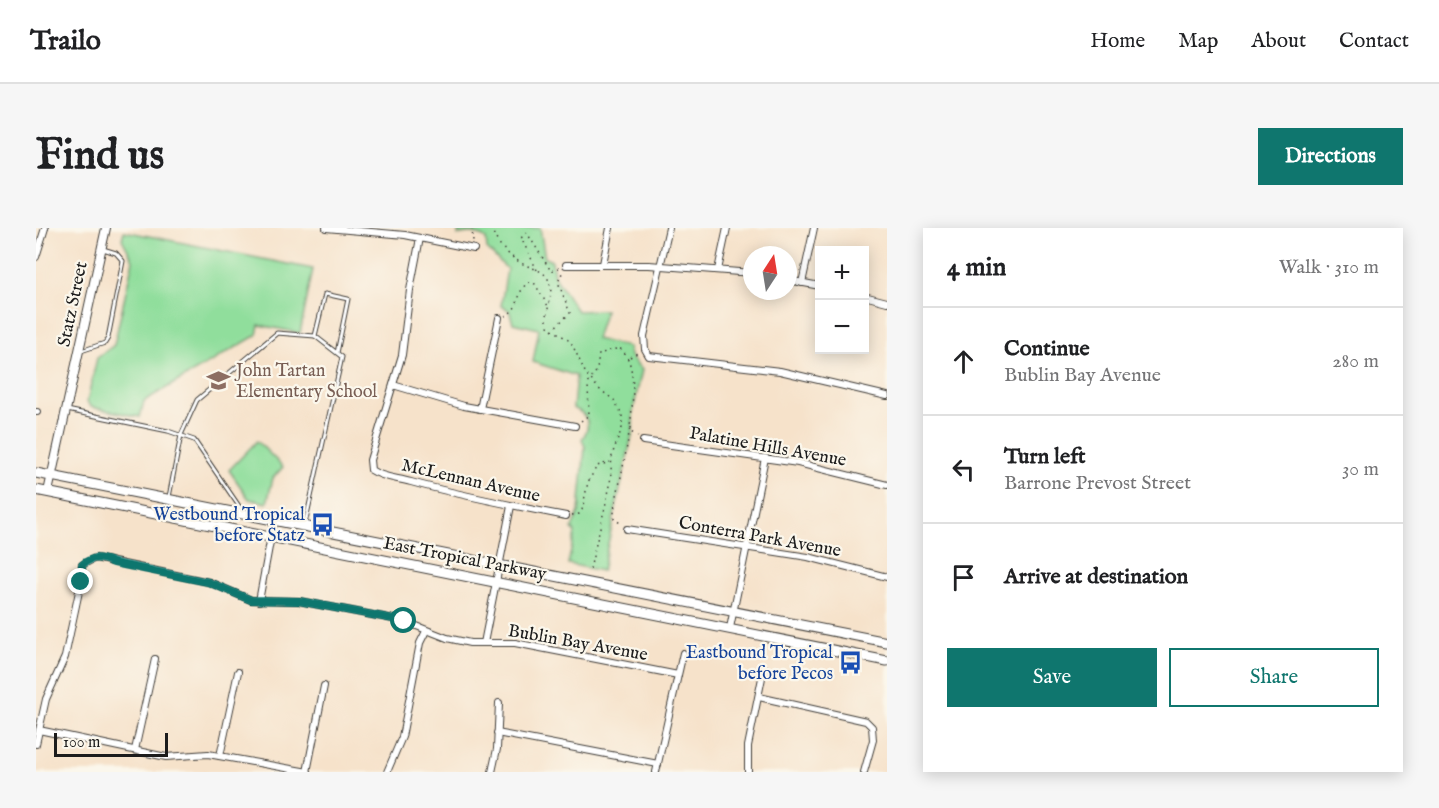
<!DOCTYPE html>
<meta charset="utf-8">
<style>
body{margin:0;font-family:"IM FELL English",serif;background:#f6f6f6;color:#202124}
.controls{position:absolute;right:18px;top:18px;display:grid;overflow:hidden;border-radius:0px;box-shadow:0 3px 15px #0003}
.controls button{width:54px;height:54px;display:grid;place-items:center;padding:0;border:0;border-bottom:2px solid #e0e0e0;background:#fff;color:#202124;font:30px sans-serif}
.compass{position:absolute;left:707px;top:18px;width:54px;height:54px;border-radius:50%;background:#fff;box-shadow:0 3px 15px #0003;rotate:12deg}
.scale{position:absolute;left:18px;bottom:15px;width:114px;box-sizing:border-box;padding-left:6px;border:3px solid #1c1c1c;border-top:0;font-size:16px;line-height:21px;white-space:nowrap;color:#1c1c1c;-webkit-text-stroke:4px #fbf7ec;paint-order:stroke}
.stop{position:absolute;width:18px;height:18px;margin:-14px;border:4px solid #0f766e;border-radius:50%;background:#fff}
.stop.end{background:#0f766e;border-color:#fff;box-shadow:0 2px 6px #0008}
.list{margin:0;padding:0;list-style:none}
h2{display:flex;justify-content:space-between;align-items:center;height:78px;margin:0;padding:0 24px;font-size:26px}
h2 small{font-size:20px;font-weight:400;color:#757577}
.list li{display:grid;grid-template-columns:39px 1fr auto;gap:18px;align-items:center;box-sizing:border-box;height:108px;padding:0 24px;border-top:2px solid #e0e0e0}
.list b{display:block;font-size:22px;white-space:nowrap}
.list p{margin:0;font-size:20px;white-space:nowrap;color:#757577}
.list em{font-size:20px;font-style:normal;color:#757577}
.actions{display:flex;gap:12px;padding:18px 24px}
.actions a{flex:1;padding:14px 0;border:2px solid #0f766e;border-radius:0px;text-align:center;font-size:21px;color:#0f766e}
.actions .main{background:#0f766e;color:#fff}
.icon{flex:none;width:33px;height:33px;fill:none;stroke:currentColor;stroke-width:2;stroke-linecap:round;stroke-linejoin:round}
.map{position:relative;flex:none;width:851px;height:544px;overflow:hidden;border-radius:0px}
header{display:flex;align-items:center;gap:36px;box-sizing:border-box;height:84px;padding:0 30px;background:#fff;border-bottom:2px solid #e0e0e0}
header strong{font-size:28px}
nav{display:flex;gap:33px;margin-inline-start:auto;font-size:21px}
.intro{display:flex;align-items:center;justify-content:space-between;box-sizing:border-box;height:144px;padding:0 36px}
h1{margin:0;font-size:42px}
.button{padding:15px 27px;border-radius:0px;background:#0f766e;color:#fff;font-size:21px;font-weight:700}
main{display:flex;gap:36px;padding:0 36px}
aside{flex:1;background:#fff;border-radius:0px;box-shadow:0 3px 15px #0003}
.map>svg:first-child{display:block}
</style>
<header>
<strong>Trailo</strong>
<nav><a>Home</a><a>Map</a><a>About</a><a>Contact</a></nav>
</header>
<div class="intro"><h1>Find us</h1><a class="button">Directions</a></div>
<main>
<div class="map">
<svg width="851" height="544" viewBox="0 0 851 544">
<rect width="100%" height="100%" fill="#fbf7ec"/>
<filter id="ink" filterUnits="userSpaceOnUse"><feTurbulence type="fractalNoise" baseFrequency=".0167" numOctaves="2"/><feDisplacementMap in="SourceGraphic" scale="12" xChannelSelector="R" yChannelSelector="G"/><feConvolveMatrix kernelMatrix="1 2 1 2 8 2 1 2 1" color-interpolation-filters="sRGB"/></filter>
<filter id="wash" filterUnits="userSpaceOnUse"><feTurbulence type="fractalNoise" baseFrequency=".008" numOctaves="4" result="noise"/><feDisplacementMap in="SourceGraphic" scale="24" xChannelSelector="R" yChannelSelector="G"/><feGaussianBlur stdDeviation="1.35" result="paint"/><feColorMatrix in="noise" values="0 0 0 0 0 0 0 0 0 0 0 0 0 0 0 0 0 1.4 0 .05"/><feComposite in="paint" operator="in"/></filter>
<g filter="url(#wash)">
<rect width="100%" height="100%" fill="#f6e2ca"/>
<g fill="#90de9c" stroke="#567d5c" stroke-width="1.5">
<path d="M423,0H504L509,30L516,33L518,48L541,83L569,82L560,111L592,119L594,128L606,142L597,183V203L566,343L532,336L539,305L536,300L543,284L549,219L546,211C556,197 552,186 537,180L540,148L497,134L503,101L477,95L473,82L465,78L471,41L451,21L450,11C440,4 433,4 422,7Z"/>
<path d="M88,3L277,41L264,105L223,97L221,107L108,173L104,189L55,179L51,174L61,130L78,117L97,32L86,11Z"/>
<path d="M221,213L247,239L237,250L231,275L213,271L193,242Z"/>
</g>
</g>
<g filter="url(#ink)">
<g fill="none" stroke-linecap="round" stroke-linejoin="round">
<defs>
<g id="service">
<path d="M45,123L69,115L72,110L87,33L80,25L67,21"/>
<path d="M31,182L132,203L158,212L207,284"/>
<path d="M133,269L145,207L161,172L241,105L279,108"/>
<path d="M269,296L306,129L279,108L289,66L312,71L301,125"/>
</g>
<g id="minor">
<path d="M290,0L369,7L438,21"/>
<path d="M633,0L608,108L609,121L613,128L744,143L851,168"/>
<path d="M384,10L374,62L366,127L334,232L335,242C347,250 361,250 375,254C426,268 478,278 530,288"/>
<path d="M0,29L9,0"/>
<path d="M567,36L574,0"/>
<path d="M530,37H613L716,45"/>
<path d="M682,42L691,0"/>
<path d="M752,52L784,58"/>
<path d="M766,55L778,0"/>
<path d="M828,68L851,74"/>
<path d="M357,157L428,178L539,198"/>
<path d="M444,181L463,90"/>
<path d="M0,184H1"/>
<path d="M607,213L762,235L851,257"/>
<path d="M591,301L772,329L851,349"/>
<path d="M223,373L238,292"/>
<path d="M694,400L729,230"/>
<path d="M448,415L475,278"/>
<path d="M723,469L830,493L836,499L837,512L828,544"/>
<path d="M3,502L130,529L172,526L272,544"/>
<path d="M461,505L622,536"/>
<path d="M0,516L10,471L29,429L45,354L46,337L59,330L173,354L215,372L263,373L368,393L411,410L434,415H479L642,447"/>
<path d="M99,522L119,431"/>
<path d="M184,528L202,444"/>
<path d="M271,544L288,458"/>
<path d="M351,544L366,509L384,415L390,403"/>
<path d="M456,544L461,521L463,475"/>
<path d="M620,544L647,425"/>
<path d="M712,544V518L728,440"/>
</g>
<path id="tertiary" d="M12,264L70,0"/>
<g id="secondary">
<path d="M0,245L851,414"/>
<path d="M0,262L851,433"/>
</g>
</defs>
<use href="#service" stroke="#3d3a36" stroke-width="5"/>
<use href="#minor" stroke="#3d3a36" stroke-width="8"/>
<use href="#tertiary" stroke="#3d3a36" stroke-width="10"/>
<use href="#secondary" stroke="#3d3a36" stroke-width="11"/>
<g stroke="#3d3a36" stroke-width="1.5" stroke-dasharray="1.5 4.5" stroke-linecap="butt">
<path d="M436,0L437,14"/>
<path d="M456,0C458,15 476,31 489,37C496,40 505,42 510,48C522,63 507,82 512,98L535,114L550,146L563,161L578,172L586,186V200L576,227L574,258L553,345"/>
<path d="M501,42L485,10L491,5L515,43L523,40"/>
<path d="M469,88C488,78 478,62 494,54L499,56L512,78"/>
<path d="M516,102L534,85L522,54L527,43"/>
<path d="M594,129L603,124"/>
<path d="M545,193L553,187L552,156L561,142L563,126L583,120C614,138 584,249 578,282V291L586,296"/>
<path d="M595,199V204L602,209"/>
<path d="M536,287L543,286L546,282L552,254L561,238L574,234"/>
</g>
<use href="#service" stroke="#fff" stroke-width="3"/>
<use href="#minor" stroke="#fff" stroke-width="6"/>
<use href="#tertiary" stroke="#fff" stroke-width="8"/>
<use href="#secondary" stroke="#fff" stroke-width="9"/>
</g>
</g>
<g fill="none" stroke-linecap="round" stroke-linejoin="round" filter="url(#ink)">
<path stroke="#0f766e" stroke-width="8" d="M45,354L46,337C58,327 65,330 78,335L172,354L215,372L263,373L368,393"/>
</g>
<defs>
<symbol id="school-bare" viewBox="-9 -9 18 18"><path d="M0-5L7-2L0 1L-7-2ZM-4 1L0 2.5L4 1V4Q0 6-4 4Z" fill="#8d6e63" stroke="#fbf7ec" stroke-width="2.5" paint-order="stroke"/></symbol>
<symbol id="bus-bare" viewBox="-9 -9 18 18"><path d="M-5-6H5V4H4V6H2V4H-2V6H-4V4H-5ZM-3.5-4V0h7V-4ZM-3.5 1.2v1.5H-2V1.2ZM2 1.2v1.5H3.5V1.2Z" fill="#1a4fb4" stroke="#fbf7ec" stroke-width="2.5" paint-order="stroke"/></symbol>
</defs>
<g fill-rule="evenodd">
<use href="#school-bare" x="166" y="136" width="33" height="33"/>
<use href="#bus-bare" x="270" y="280" width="33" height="33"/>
<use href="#bus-bare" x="798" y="418" width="33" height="33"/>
</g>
<g text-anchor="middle" stroke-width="4.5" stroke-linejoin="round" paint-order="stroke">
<g font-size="18" fill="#1c1c1c" stroke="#fbf7ec">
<text transform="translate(36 76) rotate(-78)" y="6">Statz Street</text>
<text transform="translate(732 218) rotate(10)" y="6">Palatine Hills Avenue</text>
<text transform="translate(435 252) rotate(13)" y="6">McLennan Avenue</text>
<text transform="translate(724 308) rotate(10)" y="6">Conterra Park Avenue</text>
<text transform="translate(429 330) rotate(11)" y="6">East Tropical Parkway</text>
<text transform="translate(542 414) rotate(10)" y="6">Bublin Bay Avenue</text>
</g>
<g font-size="18" fill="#785e54" stroke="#fbf7ec" text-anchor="start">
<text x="200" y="148">John Tartan<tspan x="200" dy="21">Elementary School</tspan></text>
</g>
<g font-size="18" fill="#164399" stroke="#fbf7ec" text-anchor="end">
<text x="269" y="292">Westbound Tropical<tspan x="269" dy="21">before Statz</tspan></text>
<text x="797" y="430">Eastbound Tropical<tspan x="797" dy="21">before Pecos</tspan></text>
</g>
</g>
</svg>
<div class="controls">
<button>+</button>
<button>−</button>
</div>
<svg class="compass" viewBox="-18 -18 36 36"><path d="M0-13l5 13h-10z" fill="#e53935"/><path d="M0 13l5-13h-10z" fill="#757577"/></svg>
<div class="scale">100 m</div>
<div class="stop" style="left:368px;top:393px"></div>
<div class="stop end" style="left:45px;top:354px"></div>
</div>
<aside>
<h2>4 min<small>Walk · 310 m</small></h2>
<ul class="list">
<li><svg class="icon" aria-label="ahead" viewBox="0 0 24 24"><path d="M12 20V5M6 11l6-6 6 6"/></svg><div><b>Continue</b><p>Bublin Bay Avenue</p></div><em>280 m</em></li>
<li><svg class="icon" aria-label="left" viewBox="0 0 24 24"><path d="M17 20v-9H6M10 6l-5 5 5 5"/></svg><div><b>Turn left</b><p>Barrone Prevost Street</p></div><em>30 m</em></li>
<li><svg class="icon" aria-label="arrive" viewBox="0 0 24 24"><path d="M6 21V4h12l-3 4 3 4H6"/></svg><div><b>Arrive at destination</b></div></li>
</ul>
<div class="actions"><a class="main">Save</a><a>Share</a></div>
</aside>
</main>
